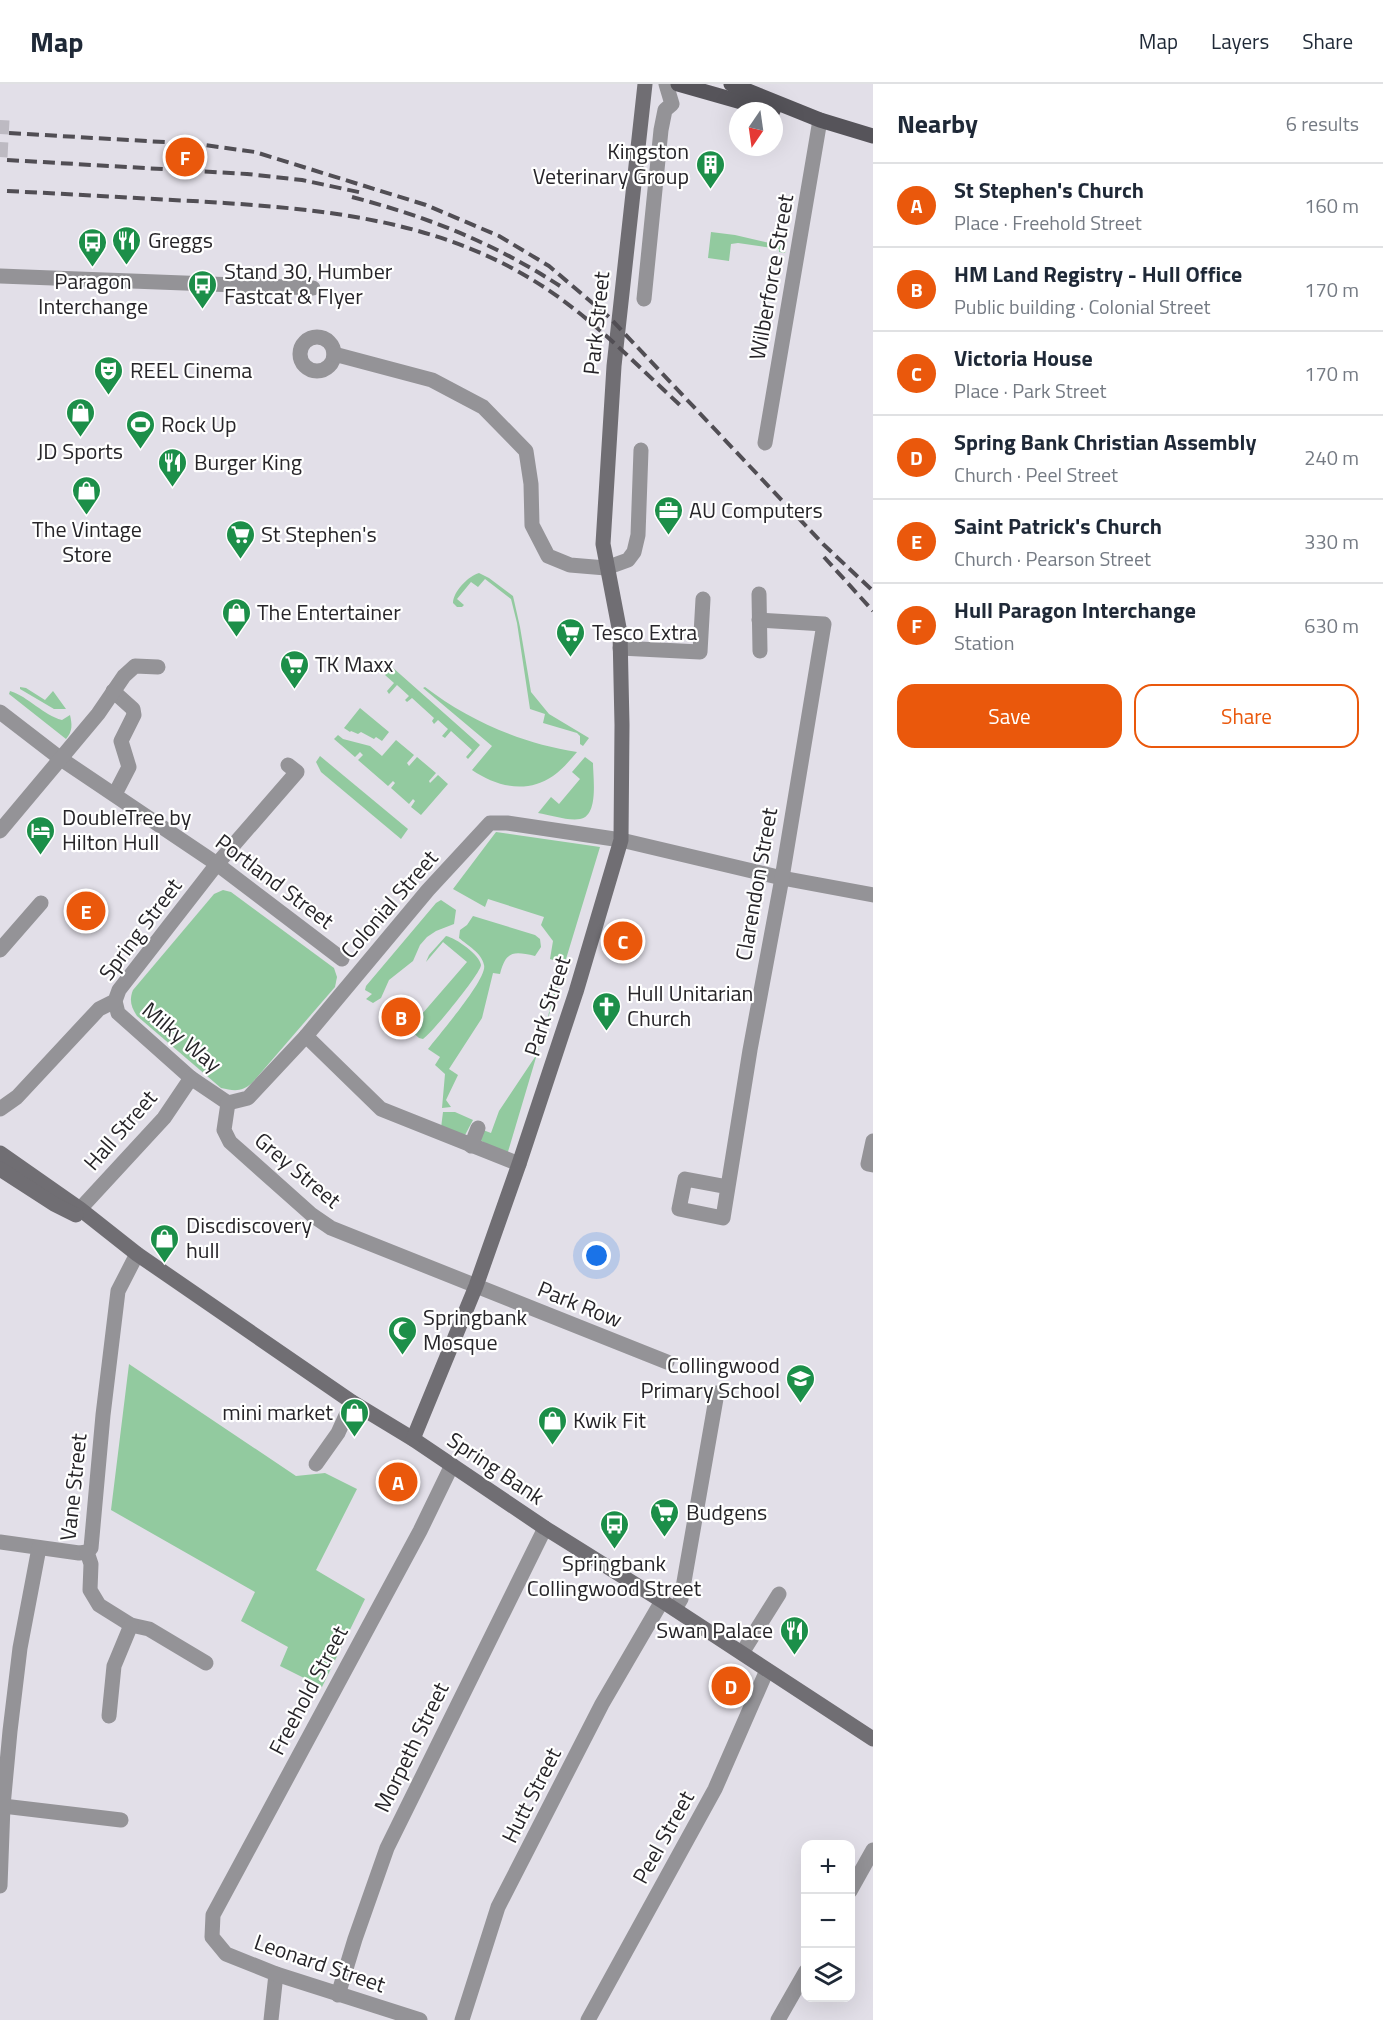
<!DOCTYPE html>
<meta charset="utf-8">
<style>
body{margin:0;font-family:"Titillium Web",sans-serif;background:#f2f2f3;color:#1f2937}
.controls{position:absolute;right:18px;bottom:18px;display:grid;overflow:hidden;border-radius:12px;box-shadow:0 6px 24px #0002}
.controls button{width:54px;height:54px;display:grid;place-items:center;padding:0;border:0;border-bottom:2px solid #e0e1e3;background:#fff;color:#1f2937;font:30px sans-serif}
.compass{position:absolute;left:729px;top:18px;width:54px;height:54px;border-radius:50%;background:#fff;box-shadow:0 6px 24px #0002;rotate:193deg}
.you{position:absolute;left:597px;top:1172px;width:21px;height:21px;margin:-15px;border:4px solid #fff;border-radius:50%;background:#1a73e8;box-shadow:0 0 0 9px #1a73e833}
.badge{display:grid;place-items:center;width:39px;height:39px;border-radius:50%;background:#ea580c;color:#fff;font-size:20px;font-weight:700}
.pin{position:absolute;translate:-50% -50%;border:3px solid #fff;box-shadow:0 2px 6px #0006}
.list{margin:0;padding:0;list-style:none}
h2{display:flex;justify-content:space-between;align-items:center;height:78px;margin:0;padding:0 24px;font-size:26px}
h2 small{font-size:20px;font-weight:400;color:#747a83}
.list li{display:grid;grid-template-columns:39px 1fr auto;gap:18px;align-items:center;box-sizing:border-box;height:84px;padding:0 24px;border-top:2px solid #e0e1e3}
.list b{display:block;font-size:22px;white-space:nowrap}
.list p{margin:0;font-size:20px;white-space:nowrap;color:#747a83}
.list em{font-size:20px;font-style:normal;color:#747a83}
.actions{display:flex;gap:12px;padding:18px 24px}
.actions a{flex:1;padding:14px 0;border:2px solid #ea580c;border-radius:18px;text-align:center;font-size:21px;color:#ea580c}
.actions .main{background:#ea580c;color:#fff}
.icon{flex:none;width:33px;height:33px;fill:none;stroke:currentColor;stroke-width:2;stroke-linecap:round;stroke-linejoin:round}
.map{position:relative;flex:none;width:873px;height:1936px;overflow:hidden}
header{display:flex;align-items:center;gap:36px;box-sizing:border-box;height:84px;padding:0 30px;background:#fff;border-bottom:2px solid #e0e1e3}
header strong{font-size:28px}
nav{display:flex;gap:33px;margin-inline-start:auto;font-size:21px}
main{display:flex}
aside{flex:1;background:#fff}
.map>svg:first-child{display:block}
</style>
<header>
<strong>Map</strong>
<nav><a>Map</a><a>Layers</a><a>Share</a></nav>
</header>
<main>
<div class="map">
<svg width="873" height="1936" viewBox="0 0 873 1936">
<rect width="100%" height="100%" fill="#e2dfe8"/>
<g fill="#92ca9f">
<path d="M711,148L735,151L786,163L785,169L779,168V165L738,159L731,160L729,177L708,174Z"/>
<path d="M479,489L489,494L513,512L520,543L531,608L549,630L589,654L583,662L580,660V652L577,649L543,639L545,630L530,625L517,539L511,515L485,495L478,503L471,498L457,515L464,521L462,523H457L453,519C453,508 468,492 479,489Z"/>
<path d="M392,583L480,661L468,675L466,673L472,666L451,647L445,654L442,652L448,645L438,636L434,640L432,637L434,634L412,614L407,618L405,616L409,612L397,601L389,610L387,607L394,599L385,591Z"/>
<path d="M20,603L26,604L45,616L53,607L66,625H54L20,605Z"/>
<path d="M425,603C468,636 522,660 577,668C570,676 562,686 553,692C527,710 497,703 472,686L492,662L423,604Z"/>
<path d="M10,607C29,613 43,631 62,636L70,631C72,640 73,647 66,655L9,610Z"/>
<path d="M360,624L389,648L382,657L376,653L374,655L361,648L358,650L351,647L350,648L344,644Z"/>
<path d="M338,651L343,655L370,662L382,672L396,656L414,671L407,679L409,682L417,673L436,689L429,697L430,699L438,691L448,700L421,731L411,723L415,717L413,715L409,720L391,704L395,699L393,697L388,702L358,676L363,671L360,668L355,673L334,655Z"/>
<path d="M320,672L408,745L401,755L321,688L316,678Z"/>
<path d="M585,673L593,679C593,693 599,732 580,735C568,737 550,731 538,729L551,713L559,720L580,695L572,688Z"/>
<path d="M496,748L600,763L546,941L561,878L550,875L553,857L541,841L544,833L488,815L485,823L453,805Z"/>
<path d="M223,806L231,808L334,884L337,893L335,903L252,999C242,1008 234,1007 221,1004L137,932C131,923 129,916 133,906L214,810Z"/>
<path d="M441,816L456,826L454,840L436,847L427,853L420,861L413,877L389,896L381,914L373,919L366,915L372,910L365,906L366,902L436,819Z"/>
<path d="M473,832L535,851L540,855L541,863L535,872C513,867 506,867 500,890L493,889L482,934L449,985L458,991L446,1016L451,1023L442,1024L445,990L435,981L440,973L428,965C438,952 488,894 484,881C482,869 467,861 459,854L460,846L467,841Z"/>
<path d="M446,852C456,854 480,871 481,881C481,889 432,949 423,955L419,954L409,945L467,878L443,858L426,878L429,871Z"/>
<path d="M543,950L507,1071L480,1056L483,1046L491,1049L499,1027L535,973Z"/>
<path d="M443,1028H455L473,1036L465,1051L441,1044Z"/>
<path d="M129,1280L296,1392L325,1389L357,1405L316,1486L365,1515L322,1603L280,1582L288,1563L241,1537L255,1508L111,1426Z"/>
</g>
<g fill="none" stroke-linecap="round" stroke-linejoin="round">
<path stroke="#bdbac2" stroke-width="15" stroke-dasharray="15 8" stroke-linecap="butt" d="M0,73L2,36"/>
<g stroke="#949397" stroke-width="15">
<path d="M0,192L313,204"/>
<path d="M644,215L661,46L665,26L672,20L666,0"/>
<circle cx="317" cy="270" r="17"/>
<path d="M334,270L432,296L483,323L526,367L531,400L532,441L548,472L570,481L606,484L628,476L634,468L638,451L641,366"/>
<path d="M765,359L820,36"/>
<path d="M759,510L760,567"/>
<path d="M620,564L700,568L703,515"/>
<path d="M113,607L133,625L134,631L121,657L129,683L115,710"/>
<path d="M0,628L61,675L217,780L342,875"/>
<path d="M0,747L98,630L124,592L135,582L158,583"/>
<path d="M0,866L41,819"/>
<path d="M115,917L118,929L191,994L228,1019"/>
<path d="M306,952L381,1025L519,1080"/>
<path d="M228,1019L248,1014L306,952L428,806L490,739H507L621,756L782,794L873,811"/>
<path d="M228,1019L224,1046L230,1058L312,1131L331,1144L667,1278"/>
<path d="M0,1025L17,1013L99,925L115,917L119,906L217,780L297,688L288,681"/>
<path d="M873,1057L868,1080L873,1081"/>
<path d="M471,1062L478,1044"/>
<path d="M728,1103L685,1095L679,1125L723,1134L750,966L782,794L824,540L759,536"/>
<path d="M80,1125L164,1034L191,994"/>
<path d="M316,1380L338,1349L352,1318"/>
<path d="M0,1458L79,1469L87,1468"/>
<path d="M87,1468L91,1464L103,1331L118,1207L137,1170"/>
<path d="M87,1468L91,1480L90,1506L99,1521L131,1541L149,1545L206,1579"/>
<path d="M675,1525L681,1515L717,1309"/>
<path d="M742,1569L779,1510"/>
<path d="M109,1632L114,1582L131,1541"/>
<path d="M3,1722L121,1736"/>
<path d="M0,1802L3,1722L10,1647L20,1564L39,1464"/>
<path d="M850,1807L873,1766"/>
<path d="M338,1911L355,1855L387,1764L545,1444"/>
<path d="M271,1936L276,1890"/>
<path d="M420,1936L276,1890L226,1870L212,1853L213,1831L420,1447L452,1381"/>
<path d="M462,1936L498,1823L602,1620L662,1517"/>
<path d="M588,1936L715,1705L767,1586"/>
<path d="M778,1936L806,1887"/>
</g>
<g stroke="#706e73" stroke-width="15">
<path d="M0,1069L80,1125L137,1170L352,1318L413,1355L545,1444L662,1517L873,1655"/>
<path d="M0,1085L54,1120L76,1131"/>
<path d="M413,1355L476,1202L519,1080L576,908L621,756L622,641L620,549L603,460L614,282L645,0"/>
</g>
<g stroke="#56545a" stroke-width="15">
<path d="M678,0L773,27"/>
<path d="M731,0L820,36L873,52"/>
</g>
<g stroke="#514e54" stroke-width="4" stroke-dasharray="12 6" stroke-linecap="butt">
<path d="M9,49L197,60L255,68L426,121L499,152L549,182L609,233L823,460L873,507"/>
<path d="M7,76L247,90L302,96L363,109"/>
<path d="M7,107C69,110 131,114 193,117C308,124 424,132 526,192C585,226 632,277 682,323"/>
<path d="M352,113C428,133 494,159 560,202"/>
<path d="M824,473L873,527"/>
</g>
</g>
<defs>
<symbol id="building-pin" viewBox="-11 -11 22 30"><path d="M0 17L-7.5 6A9.5 9.5 0 1 1 7.5 6Z" fill="#1c8f49" stroke="#fff"/><path d="M-4-6H4V6H1V3H-1V6H-4ZM-2.5-4.3h1.7v1.8h-1.7ZM.8-4.3h1.7v1.8H.8ZM-2.5-1h1.7V.8h-1.7ZM.8-1h1.7V.8H.8Z" fill="#fff"/></symbol>
<symbol id="restaurant-pin" viewBox="-11 -11 22 30"><path d="M0 17L-7.5 6A9.5 9.5 0 1 1 7.5 6Z" fill="#1c8f49" stroke="#fff"/><path d="M-5-6h1v4h1v-4h1v4h1v-4h1v5L-1.5 .5V6h-2V.5L-5-1ZM5-6V6H3V1.5H1.5Q1.5-4 5-6Z" fill="#fff"/></symbol>
<symbol id="bus-pin" viewBox="-11 -11 22 30"><path d="M0 17L-7.5 6A9.5 9.5 0 1 1 7.5 6Z" fill="#1c8f49" stroke="#fff"/><path d="M-5-6H5V4H4V6H2V4H-2V6H-4V4H-5ZM-3.5-4V0h7V-4ZM-3.5 1.2v1.5H-2V1.2ZM2 1.2v1.5H3.5V1.2Z" fill="#fff"/></symbol>
<symbol id="theatre-pin" viewBox="-11 -11 22 30"><path d="M0 17L-7.5 6A9.5 9.5 0 1 1 7.5 6Z" fill="#1c8f49" stroke="#fff"/><path d="M-5-5.5Q0-4 5-5.5V0Q5 5 0 6Q-5 5-5 0ZM-3.3-2.5H-1v1.5H-3.3ZM1-2.5H3.3v1.5H1ZM-2.8 1Q0 5.5 2.8 1Z" fill="#fff"/></symbol>
<symbol id="shop-pin" viewBox="-11 -11 22 30"><path d="M0 17L-7.5 6A9.5 9.5 0 1 1 7.5 6Z" fill="#1c8f49" stroke="#fff"/><path d="M-5-2.5h2.3a2.7 3.5 0 0 1 5.4 0H5L5.5 6h-11ZM-1.5-2.5h3a1.5 2.3 0 0 0-3 0Z" fill="#fff"/></symbol>
<symbol id="stadium-pin" viewBox="-11 -11 22 30"><path d="M0 17L-7.5 6A9.5 9.5 0 1 1 7.5 6Z" fill="#1c8f49" stroke="#fff"/><path d="M0-5a6.5 5 0 1 0 0 10a6.5 5 0 1 0 0-10ZM-3.5-1.8h7v3.6h-7Z" fill="#fff"/></symbol>
<symbol id="office-pin" viewBox="-11 -11 22 30"><path d="M0 17L-7.5 6A9.5 9.5 0 1 1 7.5 6Z" fill="#1c8f49" stroke="#fff"/><path d="M-6-3h4V-5.5h4V-3h4V5H-6ZM-1-4.5V-3h2v-1.5ZM-6 0V1H6V0Z" fill="#fff"/></symbol>
<symbol id="supermarket-pin" viewBox="-11 -11 22 30"><path d="M0 17L-7.5 6A9.5 9.5 0 1 1 7.5 6Z" fill="#1c8f49" stroke="#fff"/><path d="M-6-5.5h2.5l.6 2H6L4.5 2H-2.5L-4.4-4H-6ZM-1.5 3.2a1.3 1.3 0 1 0 .1 0ZM3 3.2a1.3 1.3 0 1 0 .1 0Z" fill="#fff"/></symbol>
<symbol id="hotel-pin" viewBox="-11 -11 22 30"><path d="M0 17L-7.5 6A9.5 9.5 0 1 1 7.5 6Z" fill="#1c8f49" stroke="#fff"/><path d="M-6-4.5h1.5V1H6V5H4.5V3h-9V5H-6ZM-4 0a1.8 1.8 0 1 1 3.6 0ZM.5 0V-2.5h3Q6-2.5 6 0Z" fill="#fff"/></symbol>
<symbol id="church-pin" viewBox="-11 -11 22 30"><path d="M0 17L-7.5 6A9.5 9.5 0 1 1 7.5 6Z" fill="#1c8f49" stroke="#fff"/><path d="M-1.2-6h2.4v3.5h3.3v2.4h-3.3V6h-2.4V-.1h-3.3v-2.4h3.3Z" fill="#fff"/></symbol>
<symbol id="mosque-pin" viewBox="-11 -11 22 30"><path d="M0 17L-7.5 6A9.5 9.5 0 1 1 7.5 6Z" fill="#1c8f49" stroke="#fff"/><path d="M3.5-4.9A6 6 0 1 0 3.5 4.9A5 5 0 1 1 3.5-4.9Z" fill="#fff"/></symbol>
<symbol id="school-pin" viewBox="-11 -11 22 30"><path d="M0 17L-7.5 6A9.5 9.5 0 1 1 7.5 6Z" fill="#1c8f49" stroke="#fff"/><path d="M0-5L7-2L0 1L-7-2ZM-4 1L0 2.5L4 1V4Q0 6-4 4Z" fill="#fff"/></symbol>
</defs>
<g fill-rule="evenodd">
<use href="#building-pin" x="694" y="64" width="33" height="45"/>
<use href="#restaurant-pin" x="110" y="140" width="33" height="45"/>
<use href="#bus-pin" x="76" y="142" width="33" height="45"/>
<use href="#bus-pin" x="186" y="184" width="33" height="45"/>
<use href="#theatre-pin" x="92" y="270" width="33" height="45"/>
<use href="#shop-pin" x="64" y="312" width="33" height="45"/>
<use href="#stadium-pin" x="124" y="324" width="33" height="45"/>
<use href="#restaurant-pin" x="156" y="362" width="33" height="45"/>
<use href="#shop-pin" x="70" y="390" width="33" height="45"/>
<use href="#office-pin" x="652" y="410" width="33" height="45"/>
<use href="#supermarket-pin" x="224" y="434" width="33" height="45"/>
<use href="#shop-pin" x="220" y="512" width="33" height="45"/>
<use href="#supermarket-pin" x="554" y="532" width="33" height="45"/>
<use href="#supermarket-pin" x="278" y="564" width="33" height="45"/>
<use href="#hotel-pin" x="24" y="730" width="33" height="45"/>
<use href="#church-pin" x="590" y="906" width="33" height="45"/>
<use href="#shop-pin" x="148" y="1138" width="33" height="45"/>
<use href="#mosque-pin" x="386" y="1230" width="33" height="45"/>
<use href="#school-pin" x="784" y="1278" width="33" height="45"/>
<use href="#shop-pin" x="338" y="1312" width="33" height="45"/>
<use href="#shop-pin" x="536" y="1320" width="33" height="45"/>
<use href="#supermarket-pin" x="648" y="1412" width="33" height="45"/>
<use href="#bus-pin" x="598" y="1424" width="33" height="45"/>
<use href="#restaurant-pin" x="778" y="1530" width="33" height="45"/>
</g>
<g text-anchor="middle" stroke-width="4.5" stroke-linejoin="round" paint-order="stroke">
<g font-size="22" fill="#272529" stroke="#fff" text-anchor="start">
<text x="689" y="75" text-anchor="end">Kingston<tspan x="689" dy="25">Veterinary Group</tspan></text>
<text x="148" y="164">Greggs</text>
<text x="224" y="195">Stand 30, Humber<tspan x="224" dy="25">Fastcat &amp; Flyer</tspan></text>
<text x="93" y="205" text-anchor="middle">Paragon<tspan x="93" dy="25">Interchange</tspan></text>
<text x="130" y="294">REEL Cinema</text>
<text x="161" y="348">Rock Up</text>
<text x="80" y="375" text-anchor="middle">JD Sports</text>
<text x="194" y="386">Burger King</text>
<text x="689" y="434">AU Computers</text>
<text x="87" y="453" text-anchor="middle">The Vintage<tspan x="87" dy="25">Store</tspan></text>
<text x="261" y="458">St Stephen's</text>
<text x="257" y="536">The Entertainer</text>
<text x="592" y="556">Tesco Extra</text>
<text x="315" y="588">TK Maxx</text>
<text x="62" y="741">DoubleTree by<tspan x="62" dy="25">Hilton Hull</tspan></text>
<text x="627" y="917">Hull Unitarian<tspan x="627" dy="25">Church</tspan></text>
<text x="186" y="1149">Discdiscovery<tspan x="186" dy="25">hull</tspan></text>
<text x="423" y="1241">Springbank<tspan x="423" dy="25">Mosque</tspan></text>
<text x="780" y="1289" text-anchor="end">Collingwood<tspan x="780" dy="25">Primary School</tspan></text>
<text x="333" y="1336" text-anchor="end">mini market</text>
<text x="573" y="1344">Kwik Fit</text>
<text x="686" y="1436">Budgens</text>
<text x="614" y="1487" text-anchor="middle">Springbank<tspan x="614" dy="25">Collingwood Street</tspan></text>
<text x="773" y="1554" text-anchor="end">Swan Palace</text>
</g>
<g font-size="22" fill="#272529" stroke="#fff">
<text transform="translate(771 193) rotate(-80)" y="8">Wilberforce Street</text>
<text transform="translate(596 239) rotate(-84)" y="8">Park Street</text>
<text transform="translate(275 797) rotate(37)" y="8">Portland Street</text>
<text transform="translate(756 800) rotate(-80)" y="8">Clarendon Street</text>
<text transform="translate(389 820) rotate(-49)" y="8">Colonial Street</text>
<text transform="translate(140 845) rotate(-53)" y="8">Spring Street</text>
<text transform="translate(547 922) rotate(-72)" y="8">Park Street</text>
<text transform="translate(182 953) rotate(40)" y="8">Milky Way</text>
<text transform="translate(120 1046) rotate(-49)" y="8">Hall Street</text>
<text transform="translate(298 1086) rotate(40)" y="8">Grey Street</text>
<text transform="translate(580 1220) rotate(22)" y="8">Park Row</text>
<text transform="translate(496 1384) rotate(34)" y="8">Spring Bank</text>
<text transform="translate(73 1403) rotate(-84)" y="8">Vane Street</text>
<text transform="translate(308 1606) rotate(-62)" y="8">Freehold Street</text>
<text transform="translate(411 1663) rotate(-64)" y="8">Morpeth Street</text>
<text transform="translate(531 1711) rotate(-63)" y="8">Hutt Street</text>
<text transform="translate(663 1753) rotate(-61)" y="8">Peel Street</text>
<text transform="translate(320 1879) rotate(19)" y="8">Leonard Street</text>
</g>
</g>
</svg>
<div class="controls">
<button>+</button>
<button>−</button>
<button><svg class="icon" aria-label="layers" viewBox="0 0 24 24"><path d="M12 4l9 5-9 5-9-5zM3 14l9 5 9-5"/></svg></button>
</div>
<svg class="compass" viewBox="-18 -18 36 36"><path d="M0-13l5 13h-10z" fill="#e53935"/><path d="M0 13l5-13h-10z" fill="#747a83"/></svg>
<div class="you"></div>
<div class="pin badge" style="left:398px;top:1398px">A</div>
<div class="pin badge" style="left:401px;top:933px">B</div>
<div class="pin badge" style="left:623px;top:857px">C</div>
<div class="pin badge" style="left:731px;top:1602px">D</div>
<div class="pin badge" style="left:86px;top:827px">E</div>
<div class="pin badge" style="left:185px;top:73px">F</div>
</div>
<aside>
<h2>Nearby<small>6 results</small></h2>
<ul class="list">
<li><span class="badge">A</span><div><b>St Stephen's Church</b><p>Place · Freehold Street</p></div><em>160 m</em></li>
<li><span class="badge">B</span><div><b>HM Land Registry - Hull Office</b><p>Public building · Colonial Street</p></div><em>170 m</em></li>
<li><span class="badge">C</span><div><b>Victoria House</b><p>Place · Park Street</p></div><em>170 m</em></li>
<li><span class="badge">D</span><div><b>Spring Bank Christian Assembly</b><p>Church · Peel Street</p></div><em>240 m</em></li>
<li><span class="badge">E</span><div><b>Saint Patrick's Church</b><p>Church · Pearson Street</p></div><em>330 m</em></li>
<li><span class="badge">F</span><div><b>Hull Paragon Interchange</b><p>Station</p></div><em>630 m</em></li>
</ul>
<div class="actions"><a class="main">Save</a><a>Share</a></div>
</aside>
</main>
